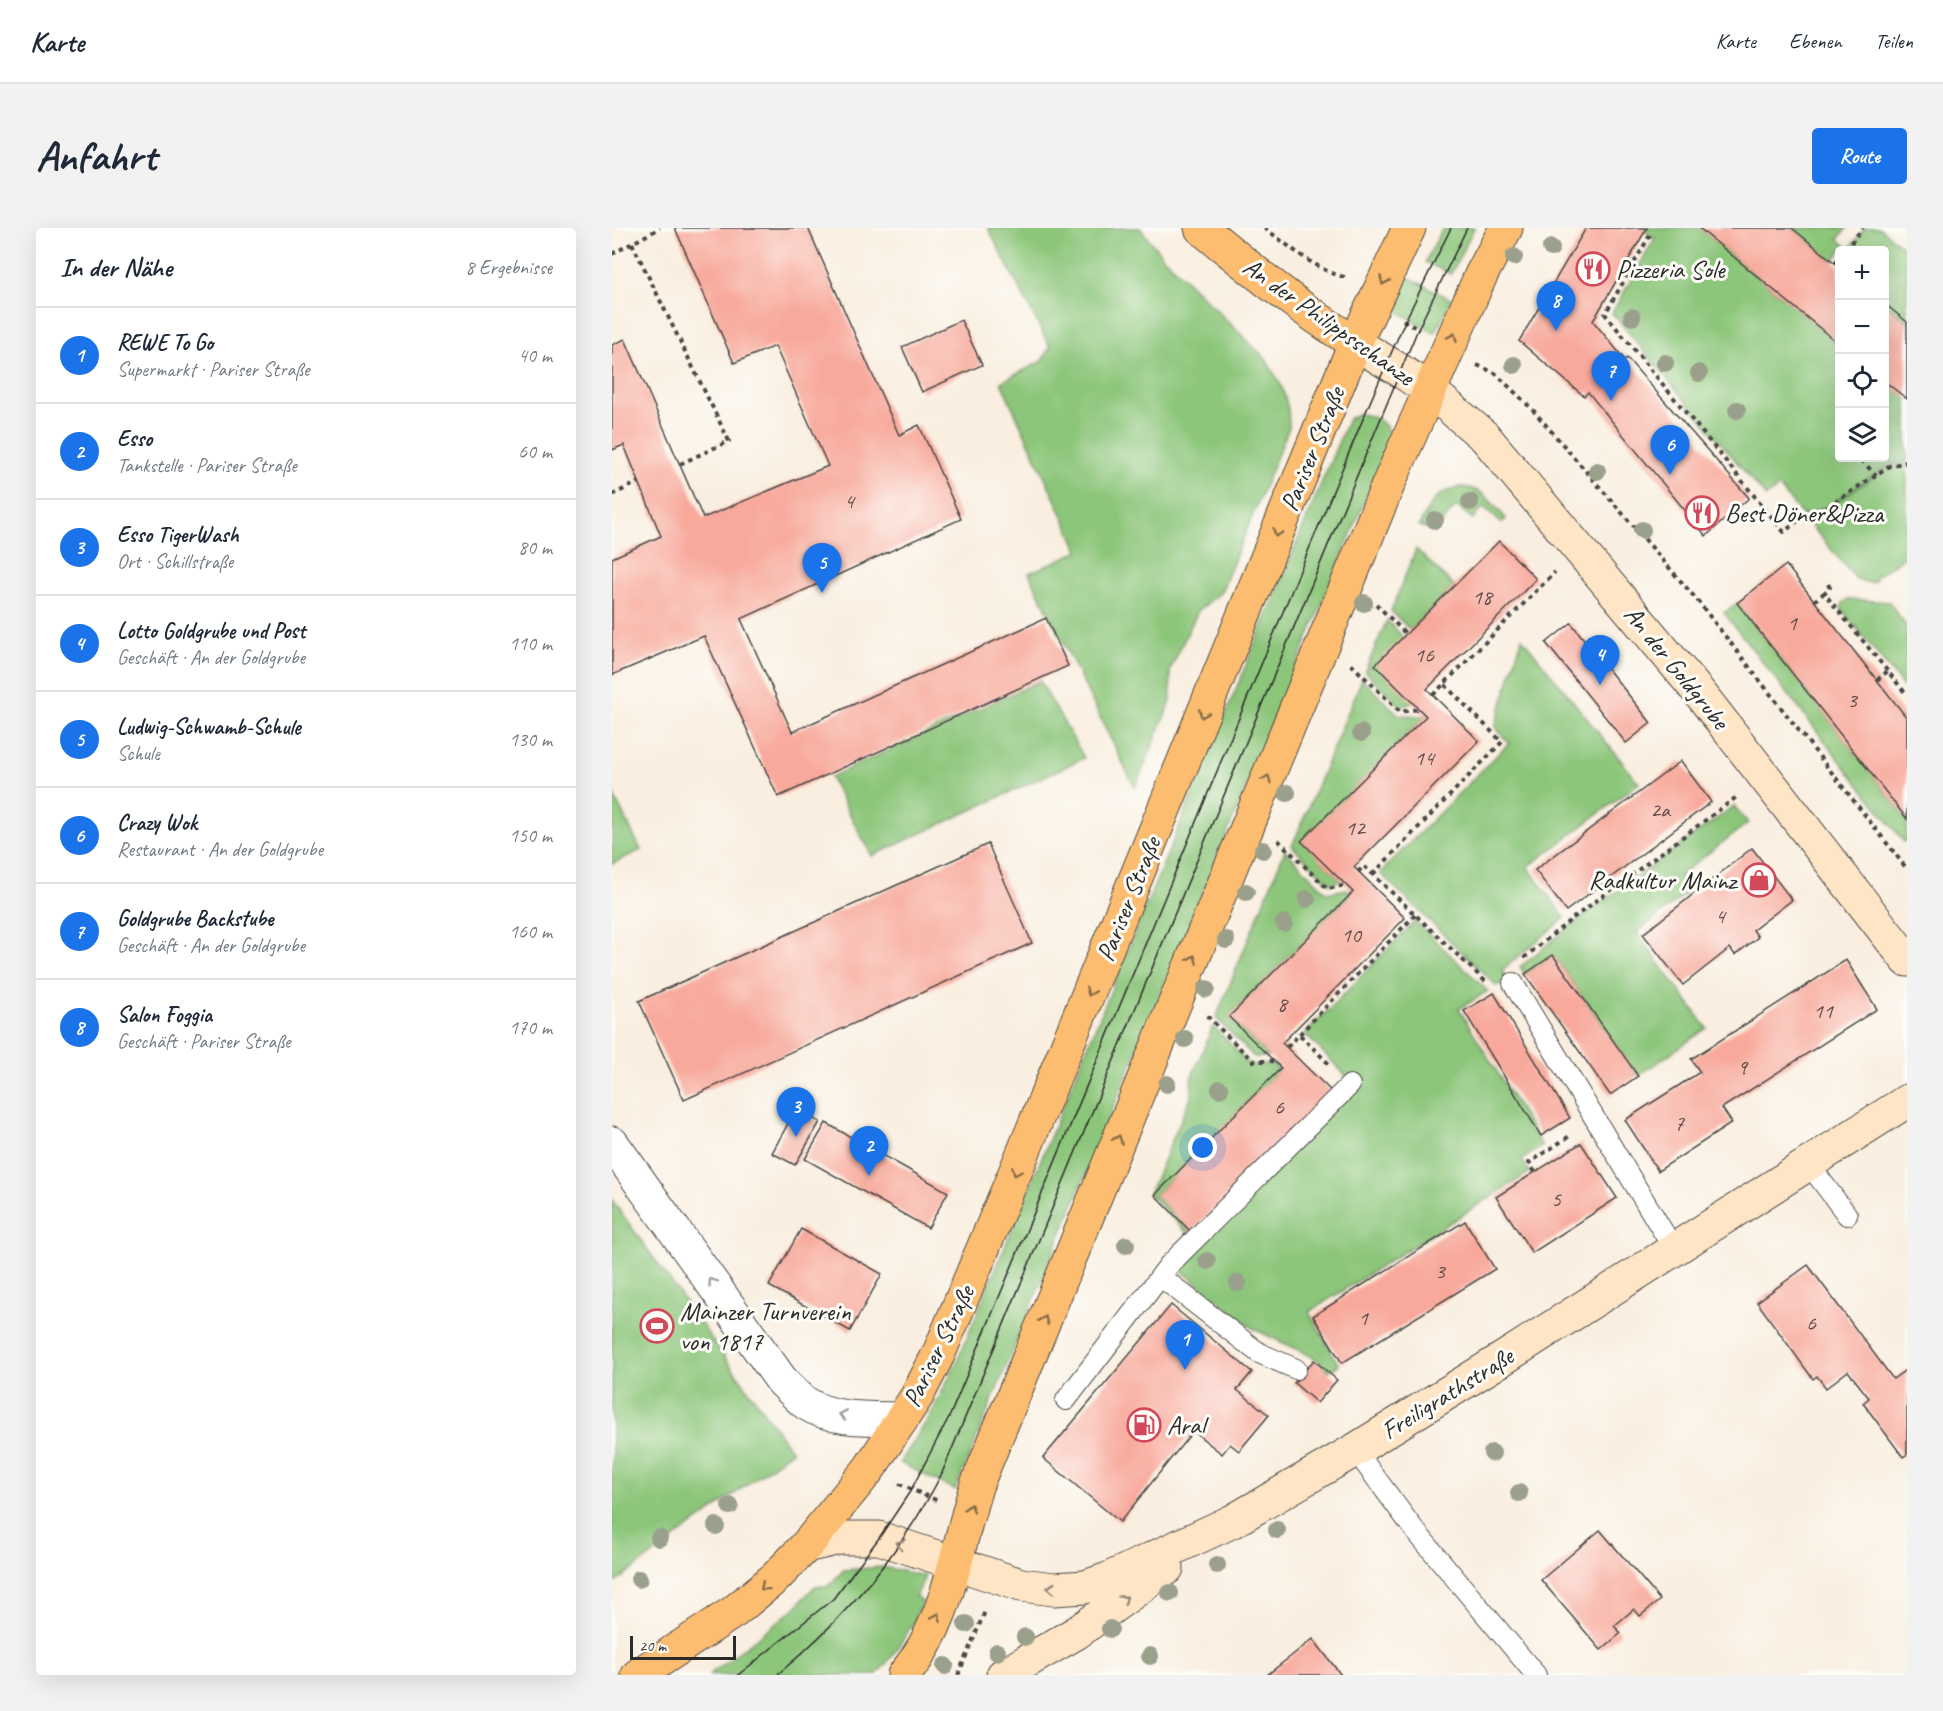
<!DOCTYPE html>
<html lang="de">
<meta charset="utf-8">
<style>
body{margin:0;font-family:Caveat,sans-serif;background:#f2f2f3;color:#1f2937}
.controls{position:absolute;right:18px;top:18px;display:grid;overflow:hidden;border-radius:6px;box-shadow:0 6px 24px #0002}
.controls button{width:54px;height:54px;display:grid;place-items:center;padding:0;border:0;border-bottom:2px solid #e0e1e3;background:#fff;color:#1f2937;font:30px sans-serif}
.scale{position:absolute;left:18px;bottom:15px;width:106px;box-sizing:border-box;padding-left:6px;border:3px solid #2b2b2b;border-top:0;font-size:16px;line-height:21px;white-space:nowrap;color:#2b2b2b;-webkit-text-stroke:4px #fdfcf7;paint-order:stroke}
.you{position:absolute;left:591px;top:920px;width:21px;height:21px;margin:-15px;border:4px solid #fff;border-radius:50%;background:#1a73e8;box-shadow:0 0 0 9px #1a73e833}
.badge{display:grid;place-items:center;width:39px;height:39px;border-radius:50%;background:#1a73e8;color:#fff;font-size:20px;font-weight:700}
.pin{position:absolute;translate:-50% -50px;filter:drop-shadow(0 2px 3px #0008)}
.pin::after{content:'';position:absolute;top:32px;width:21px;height:18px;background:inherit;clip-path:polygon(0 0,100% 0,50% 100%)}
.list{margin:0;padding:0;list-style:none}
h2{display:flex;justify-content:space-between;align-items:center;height:78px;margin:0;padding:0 24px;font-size:26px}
h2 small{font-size:20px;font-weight:400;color:#747a83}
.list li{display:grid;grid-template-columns:39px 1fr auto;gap:18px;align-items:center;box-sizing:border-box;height:96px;padding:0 24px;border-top:2px solid #e0e1e3}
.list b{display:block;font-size:22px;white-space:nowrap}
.list p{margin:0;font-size:20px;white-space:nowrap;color:#747a83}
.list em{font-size:20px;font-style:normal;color:#747a83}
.icon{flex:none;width:33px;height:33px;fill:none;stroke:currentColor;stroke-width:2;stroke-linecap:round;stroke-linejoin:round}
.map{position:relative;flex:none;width:1295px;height:1447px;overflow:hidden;border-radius:6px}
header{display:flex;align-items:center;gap:36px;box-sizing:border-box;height:84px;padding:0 30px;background:#fff;border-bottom:2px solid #e0e1e3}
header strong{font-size:28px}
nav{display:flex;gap:33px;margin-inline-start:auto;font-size:21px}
.intro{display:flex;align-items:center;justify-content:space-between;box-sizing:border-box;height:144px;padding:0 36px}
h1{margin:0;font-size:42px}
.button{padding:15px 27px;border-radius:6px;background:#1a73e8;color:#fff;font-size:21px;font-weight:700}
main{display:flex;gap:36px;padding:0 36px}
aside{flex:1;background:#fff;border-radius:6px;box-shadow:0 6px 24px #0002}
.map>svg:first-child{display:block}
</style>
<header>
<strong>Karte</strong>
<nav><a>Karte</a><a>Ebenen</a><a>Teilen</a></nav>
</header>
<div class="intro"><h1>Anfahrt</h1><a class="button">Route</a></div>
<main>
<aside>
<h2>In der Nähe<small>8 Ergebnisse</small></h2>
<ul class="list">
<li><span class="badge">1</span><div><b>REWE To Go</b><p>Supermarkt · Pariser Straße</p></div><em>40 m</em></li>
<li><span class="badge">2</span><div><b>Esso</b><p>Tankstelle · Pariser Straße</p></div><em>60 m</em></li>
<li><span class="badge">3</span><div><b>Esso TigerWash</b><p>Ort · Schillstraße</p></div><em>80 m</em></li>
<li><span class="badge">4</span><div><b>Lotto Goldgrube und Post</b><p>Geschäft · An der Goldgrube</p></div><em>110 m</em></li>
<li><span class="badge">5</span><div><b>Ludwig-Schwamb-Schule</b><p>Schule</p></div><em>130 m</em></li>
<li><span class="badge">6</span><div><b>Crazy Wok</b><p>Restaurant · An der Goldgrube</p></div><em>150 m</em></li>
<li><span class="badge">7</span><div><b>Goldgrube Backstube</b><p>Geschäft · An der Goldgrube</p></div><em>160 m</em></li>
<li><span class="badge">8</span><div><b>Salon Foggia</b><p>Geschäft · Pariser Straße</p></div><em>170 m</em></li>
</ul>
</aside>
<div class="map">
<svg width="1295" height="1447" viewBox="0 0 1295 1447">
<rect width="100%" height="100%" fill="#fdfcf7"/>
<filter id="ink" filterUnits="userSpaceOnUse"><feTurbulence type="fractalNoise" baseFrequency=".0167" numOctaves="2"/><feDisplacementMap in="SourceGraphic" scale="12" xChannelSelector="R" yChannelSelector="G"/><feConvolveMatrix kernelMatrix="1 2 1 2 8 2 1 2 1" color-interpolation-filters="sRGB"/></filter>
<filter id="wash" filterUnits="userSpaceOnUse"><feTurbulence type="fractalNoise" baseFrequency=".008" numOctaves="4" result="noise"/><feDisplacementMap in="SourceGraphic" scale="24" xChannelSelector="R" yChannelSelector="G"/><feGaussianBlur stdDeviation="1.35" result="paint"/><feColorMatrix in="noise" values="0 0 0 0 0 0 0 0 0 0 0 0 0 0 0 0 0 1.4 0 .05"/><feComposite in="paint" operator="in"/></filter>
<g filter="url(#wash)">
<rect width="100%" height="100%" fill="#f9eedf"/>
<g fill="#8cc67a" stroke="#5c7852" stroke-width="1.5">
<path d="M376,0H528L551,29L653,130L669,157L673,169L676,181L677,199L609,364L586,383L558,442L559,473L523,560L417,345L467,323L389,154L430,133L438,119Z"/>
<path d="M831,0H862L839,46L813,34Z"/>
<path d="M1035,0H1087L1227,116L1228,230H1272L1273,153L1295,171V233L1276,237L1216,278L1191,288L1167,259L1154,269L1000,85L1043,10L1033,4Z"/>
<path d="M1180,0H1235L1226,11L1234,18L1230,22H1228L1227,26L1221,33Z"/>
<path d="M1253,0H1268L1295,23V94L1273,75L1272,22H1236Z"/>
<path d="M794,48L839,71L827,98L822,105L782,81Z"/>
<path d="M746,186C762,187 778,194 778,212L343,1262L288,1235L318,1188L347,1129L736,191Z"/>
<path d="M1295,235V327L1263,349L1264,351L1259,355L1245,352L1192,289L1216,279L1277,239Z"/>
<path d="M849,259C871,259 881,276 894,291L889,295L872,279L861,291L844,278L823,303L807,298C818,275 823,264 849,259Z"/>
<path d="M804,321L842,358L798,402L779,383Z"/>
<path d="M1236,371L1277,374L1295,399V463L1229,381L1231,375Z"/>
<path d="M1125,375L1295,591V612L1292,614L1112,385Z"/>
<path d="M775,392L791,409L801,475L789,479L753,443Z"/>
<path d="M910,410L1027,555L916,639L953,690L890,742L895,752L885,758L768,645L897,515L883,499Z"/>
<path d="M750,451L787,487L814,488L690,613L729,652L718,656L680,618Z"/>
<path d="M428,453L472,530L260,628L218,549Z"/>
<path d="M0,564L29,622L0,636Z"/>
<path d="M1122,578L1136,595L1068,647L1080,661L1025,705L1095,800L1026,848L941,727L913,746L908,739L962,695Z"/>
<path d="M673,622L715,665L734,661L739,666L617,789L657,829H642L604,790Z"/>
<path d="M803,693L876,763L847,781L930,918L910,932L918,944L697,1084L727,1137L717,1143L703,1130L642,1101L571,1044L568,1038L742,856L693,806Z"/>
<path d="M601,798L638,837L661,836L667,842L543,967L579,1004L577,1007L537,966L580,866L579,851Z"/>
<path d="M0,972L180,1223L0,1357Z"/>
<path d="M270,1339L313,1348L304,1369L311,1374C299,1400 285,1425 264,1447H97L182,1381L203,1358H216L232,1342Z"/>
</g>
<g id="blocks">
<g fill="#f8a99b">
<path d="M63,0H196L287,207L307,197L349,291L129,391L180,504L434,390L456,438L166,569L92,408L0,447V330L49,308L12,217L0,222V117L13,111L91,290L216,238L163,118L122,135Z"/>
<path d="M974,0H1035L981,93L1013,132L1015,130L1137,270L1094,308L976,164L972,168L907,113Z"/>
<path d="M1087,0H1180L1223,35L1227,38V116Z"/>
<path d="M1272,75L1295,94V171L1272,153Z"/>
<path d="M349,92L370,137L310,164L290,119Z"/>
<path d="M887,313L924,351L815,461L867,513L742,639L793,690L670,815L719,863L579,1004L543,967L669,840L617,789L741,664L689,613L814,488L763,437Z"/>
<path d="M1174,337L1295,490V591L1125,375Z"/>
<path d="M959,395L1039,495L1014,515L934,415Z"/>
<path d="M1069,533L1099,574L954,683L923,642Z"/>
<path d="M376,616L420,715L72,872L27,773Z"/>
<path d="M1140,620L1180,672L1141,702L1146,709L1123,727L1118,720L1071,757L1031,706Z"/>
<path d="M941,727L1026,848L998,867L913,746Z"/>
<path d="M1234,732L1265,781L1110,880L1120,895L1046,943L1013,892L1088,844L1079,831Z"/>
<path d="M882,765L958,890L929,908L852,783Z"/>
<path d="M184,881L208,894L183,937L160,925Z"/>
<path d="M214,895L336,964L316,1000L193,931Z"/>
<path d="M969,915L1005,970L920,1025L884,969Z"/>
<path d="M853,993L883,1041L730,1135L701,1088Z"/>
<path d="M189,1001L270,1046L238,1103L157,1058Z"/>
<path d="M1196,1037L1281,1151L1295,1141V1226L1291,1229L1251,1175L1257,1170L1236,1143L1214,1160L1205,1148L1201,1151L1145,1074Z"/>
<path d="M559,1077L640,1144L625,1162L657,1187L627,1223L618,1216L610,1226L581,1203L508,1294L431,1230Z"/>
<path d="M702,1132L725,1152L705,1175L682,1155Z"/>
<path d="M988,1302L1048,1372L1028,1388L1022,1381L1002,1398L1009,1405L989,1422L929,1352Z"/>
<path d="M701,1411L729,1447H655Z"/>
</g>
</g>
</g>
<g filter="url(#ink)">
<use href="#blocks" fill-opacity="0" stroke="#4a4846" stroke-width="1.5"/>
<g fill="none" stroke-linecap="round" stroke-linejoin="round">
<defs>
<g id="lane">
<path d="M901,755L1061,1020"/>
<path d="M1196,935L1235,987"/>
<path d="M549,1049L647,1125L684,1141"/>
<path d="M454,1172L557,1037L738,857"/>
<path d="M743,1222L801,1300L924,1447"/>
</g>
<path id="street" d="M0,915L170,1153C178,1160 186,1170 195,1176C222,1193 260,1190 290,1191"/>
<g id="secondary">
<path d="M743,115L789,143L817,162L873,209L1090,468L1295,732"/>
<path d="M194,1318L228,1310H267L409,1357L442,1361L473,1359L496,1351L621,1293L743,1222L895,1128L1295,873"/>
<path d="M391,1447L464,1405L555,1340"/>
</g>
<g id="primary">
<path d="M589,0C639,41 688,81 743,115"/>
<path d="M26,1447L123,1383L164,1349L194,1318L257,1241L305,1168L327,1125L407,935L743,115L797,0"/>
<path d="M292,1447C337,1394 344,1320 365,1256L776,257L869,47L894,0"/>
</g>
</defs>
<use href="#lane" stroke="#4a4846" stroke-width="22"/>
<use href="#street" stroke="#4a4846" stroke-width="35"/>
<use href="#secondary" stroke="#4a4846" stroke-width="35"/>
<use href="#primary" stroke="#4a4846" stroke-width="35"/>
<g stroke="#4a4846" stroke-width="4" stroke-dasharray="4.5 4.5" stroke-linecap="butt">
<path d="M652,0C675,16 705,43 732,49L734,52"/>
<path d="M1038,7L993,86L1172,304L1192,288L1216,279L1277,238L1295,234"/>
<path d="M20,15L117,213L68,236"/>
<path d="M1233,22L1251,0"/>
<path d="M0,26L48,0"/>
<path d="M1223,35L1228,29"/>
<path d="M791,92L807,102"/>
<path d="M865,137L883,145L920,181L1011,286L1085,372L1295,641"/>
<path d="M1249,232L1264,247"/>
<path d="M0,267L27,254"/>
<path d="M1216,356L1218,360L1212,365L1295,467"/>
<path d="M1202,373L1212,365"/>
<path d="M764,376L794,406"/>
<path d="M739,436L788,484L807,481"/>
<path d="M1265,452L1276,443"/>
<path d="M821,467L943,344"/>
<path d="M666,612L716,661L734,657"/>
<path d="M746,644L752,638L874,754"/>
<path d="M761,646L890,514L832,456"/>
<path d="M912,730L961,690L1126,568"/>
<path d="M595,788L641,833H661"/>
<path d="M688,807L719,838"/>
<path d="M675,819L803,687"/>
<path d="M923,944L917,935L959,907"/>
<path d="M287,1256L324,1272"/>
<path d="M346,1447L374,1381"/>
</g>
<use href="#lane" stroke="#fff" stroke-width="20"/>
<use href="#street" stroke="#fff" stroke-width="33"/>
<use href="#secondary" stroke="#fee5c5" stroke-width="33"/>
<use href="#primary" stroke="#fcbd6f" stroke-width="33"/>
<g stroke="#2b2b2b" stroke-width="1.5">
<path d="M126,1447L221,1371L267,1310L299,1262L339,1185L753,186L793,93L839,0"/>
<path d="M165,1447C232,1391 290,1324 330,1245L806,101L855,0"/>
</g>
</g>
<g fill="#9aa08b">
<circle cx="939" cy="20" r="9"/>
<circle cx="902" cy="29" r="9"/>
<circle cx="1020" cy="89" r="9"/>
<circle cx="1053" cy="135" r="9"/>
<circle cx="902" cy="137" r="9"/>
<circle cx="1087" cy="145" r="9"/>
<circle cx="1125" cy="182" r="9"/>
<circle cx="985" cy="243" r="9"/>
<circle cx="858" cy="274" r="9"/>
<circle cx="823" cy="292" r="9"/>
<circle cx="1030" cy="302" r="9"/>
<circle cx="752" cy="375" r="9"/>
<circle cx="749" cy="505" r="9"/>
<circle cx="675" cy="565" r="9"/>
<circle cx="651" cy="622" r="9"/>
<circle cx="634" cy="664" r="9"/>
<circle cx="695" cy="671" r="9"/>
<circle cx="672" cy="695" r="9"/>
<circle cx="614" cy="712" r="9"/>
<circle cx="594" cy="761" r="9"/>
<circle cx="573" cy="811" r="9"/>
<circle cx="555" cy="856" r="9"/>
<circle cx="608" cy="861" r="9"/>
<circle cx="514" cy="1017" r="9"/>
<circle cx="595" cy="1033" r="9"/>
<circle cx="626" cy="1055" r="9"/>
<circle cx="880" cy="1225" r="9"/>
<circle cx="907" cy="1265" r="9"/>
<circle cx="118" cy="1278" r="9"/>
<circle cx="104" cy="1298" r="9"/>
<circle cx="665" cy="1302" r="9"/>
<circle cx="47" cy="1310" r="9"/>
<circle cx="605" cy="1337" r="9"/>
<circle cx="27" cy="1351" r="9"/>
<circle cx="558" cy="1365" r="9"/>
<circle cx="354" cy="1396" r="9"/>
<circle cx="498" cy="1401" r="9"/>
<circle cx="413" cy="1409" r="9"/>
<circle cx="385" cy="1424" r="9"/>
<circle cx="538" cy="1428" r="9"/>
<circle cx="333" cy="1438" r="9"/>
</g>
<defs><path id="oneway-chevron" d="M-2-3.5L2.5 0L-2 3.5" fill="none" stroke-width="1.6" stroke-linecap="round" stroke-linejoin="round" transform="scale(1.5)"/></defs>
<g stroke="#896d4a">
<use href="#oneway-chevron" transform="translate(772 53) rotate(114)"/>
<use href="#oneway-chevron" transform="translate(841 109) rotate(-66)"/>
<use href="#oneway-chevron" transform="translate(665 305) rotate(112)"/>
<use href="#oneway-chevron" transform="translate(591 486) rotate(112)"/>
<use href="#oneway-chevron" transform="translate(655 551) rotate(-68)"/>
<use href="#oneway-chevron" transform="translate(581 731) rotate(-68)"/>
<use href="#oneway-chevron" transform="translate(478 764) rotate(112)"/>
<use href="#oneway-chevron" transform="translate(506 911) rotate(-68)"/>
<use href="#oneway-chevron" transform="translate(404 944) rotate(113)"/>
<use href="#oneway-chevron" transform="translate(432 1092) rotate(-68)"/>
<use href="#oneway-chevron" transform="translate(358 1280) rotate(-73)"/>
<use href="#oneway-chevron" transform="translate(152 1359) rotate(140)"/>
<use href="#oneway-chevron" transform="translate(325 1389) rotate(-67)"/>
</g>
<g stroke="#a0a0a0">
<use href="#oneway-chevron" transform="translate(100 1054) rotate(-126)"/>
<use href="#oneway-chevron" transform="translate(231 1187) rotate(-171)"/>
</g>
<g stroke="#948878">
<use href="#oneway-chevron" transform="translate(288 1316) rotate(-162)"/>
<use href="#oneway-chevron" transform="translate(439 1360) rotate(-177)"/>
<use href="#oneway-chevron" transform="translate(512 1371) rotate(-36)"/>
</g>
</g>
<defs>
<symbol id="restaurant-ring" viewBox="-11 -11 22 22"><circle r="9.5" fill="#fdfcf7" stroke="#d1495b" stroke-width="1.5"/><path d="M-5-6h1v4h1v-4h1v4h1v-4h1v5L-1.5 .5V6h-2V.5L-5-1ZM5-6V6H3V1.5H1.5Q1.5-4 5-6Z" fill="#d1495b"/></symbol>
<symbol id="shop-ring" viewBox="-11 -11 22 22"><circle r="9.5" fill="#fdfcf7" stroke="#d1495b" stroke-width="1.5"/><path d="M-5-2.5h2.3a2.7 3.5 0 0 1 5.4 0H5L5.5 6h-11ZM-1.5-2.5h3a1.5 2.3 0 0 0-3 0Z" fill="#d1495b"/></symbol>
<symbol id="stadium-ring" viewBox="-11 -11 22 22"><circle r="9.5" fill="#fdfcf7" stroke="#d1495b" stroke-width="1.5"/><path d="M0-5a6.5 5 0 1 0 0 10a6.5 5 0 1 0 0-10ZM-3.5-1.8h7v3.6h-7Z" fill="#d1495b"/></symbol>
<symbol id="fuel-ring" viewBox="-11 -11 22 22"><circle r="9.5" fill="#fdfcf7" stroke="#d1495b" stroke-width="1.5"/><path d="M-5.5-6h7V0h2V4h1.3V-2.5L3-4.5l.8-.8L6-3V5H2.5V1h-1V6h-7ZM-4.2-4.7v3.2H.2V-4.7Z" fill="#d1495b"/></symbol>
</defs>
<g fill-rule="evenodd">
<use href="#restaurant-ring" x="962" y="22" width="38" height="38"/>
<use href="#restaurant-ring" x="1071" y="266" width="38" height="38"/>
<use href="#shop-ring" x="1128" y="633" width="38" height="38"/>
<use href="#stadium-ring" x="26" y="1079" width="38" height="38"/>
<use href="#fuel-ring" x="513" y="1178" width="38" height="38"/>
</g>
<g text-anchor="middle" stroke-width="6" stroke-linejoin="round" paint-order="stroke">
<g font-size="22" fill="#5e4a47">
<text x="237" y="280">4</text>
<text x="870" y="376">18</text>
<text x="1180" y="402">1</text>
<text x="812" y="434">16</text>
<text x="1240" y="479">3</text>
<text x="812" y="537">14</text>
<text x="1048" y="589">2a</text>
<text x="743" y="607">12</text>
<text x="1108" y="695">4</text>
<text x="739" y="714">10</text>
<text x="670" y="783">8</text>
<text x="1211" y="790">11</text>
<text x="1130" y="846">9</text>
<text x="667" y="886">6</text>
<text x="1067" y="902">7</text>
<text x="944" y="978">5</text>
<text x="828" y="1050">3</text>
<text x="751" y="1097">1</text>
<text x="1199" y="1102">6</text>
</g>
<g font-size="26" fill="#2b2b2b" stroke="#fdfcf7" text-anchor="start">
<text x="1004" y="50">Pizzeria Sole</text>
<text x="1113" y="294">Best Döner&amp;Pizza</text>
<text x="1124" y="661" text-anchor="end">Radkultur Mainz</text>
<text x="68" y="1092">Mainzer Turnverein<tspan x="68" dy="30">von 1817</tspan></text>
<text x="555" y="1206">Aral</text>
</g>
<g font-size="26" fill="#2b2b2b" stroke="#fdfcf7">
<text transform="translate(717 93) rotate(35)" y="9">An der Philippsschanze</text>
<text transform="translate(700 221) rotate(-68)" y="9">Pariser Straße</text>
<text transform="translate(1065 439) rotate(51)" y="9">An der Goldgrube</text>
<text transform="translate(516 671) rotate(-68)" y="9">Pariser Straße</text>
<text transform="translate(326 1118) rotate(-64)" y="9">Pariser Straße</text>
<text transform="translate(835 1165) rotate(-32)" y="9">Freiligrathstraße</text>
</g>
</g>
</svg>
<div class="controls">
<button>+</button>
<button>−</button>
<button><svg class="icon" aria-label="locate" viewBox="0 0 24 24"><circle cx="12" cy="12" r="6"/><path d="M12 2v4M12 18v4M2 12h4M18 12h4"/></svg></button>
<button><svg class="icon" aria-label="layers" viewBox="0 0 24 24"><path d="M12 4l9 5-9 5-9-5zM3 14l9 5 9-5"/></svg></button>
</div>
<div class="scale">20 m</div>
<div class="you"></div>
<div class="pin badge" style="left:573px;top:1142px">1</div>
<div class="pin badge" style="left:257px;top:948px">2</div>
<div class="pin badge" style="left:184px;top:909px">3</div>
<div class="pin badge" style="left:988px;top:457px">4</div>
<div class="pin badge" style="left:210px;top:365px">5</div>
<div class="pin badge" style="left:1058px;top:247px">6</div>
<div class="pin badge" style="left:999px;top:173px">7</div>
<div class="pin badge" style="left:944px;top:103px">8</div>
</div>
</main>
